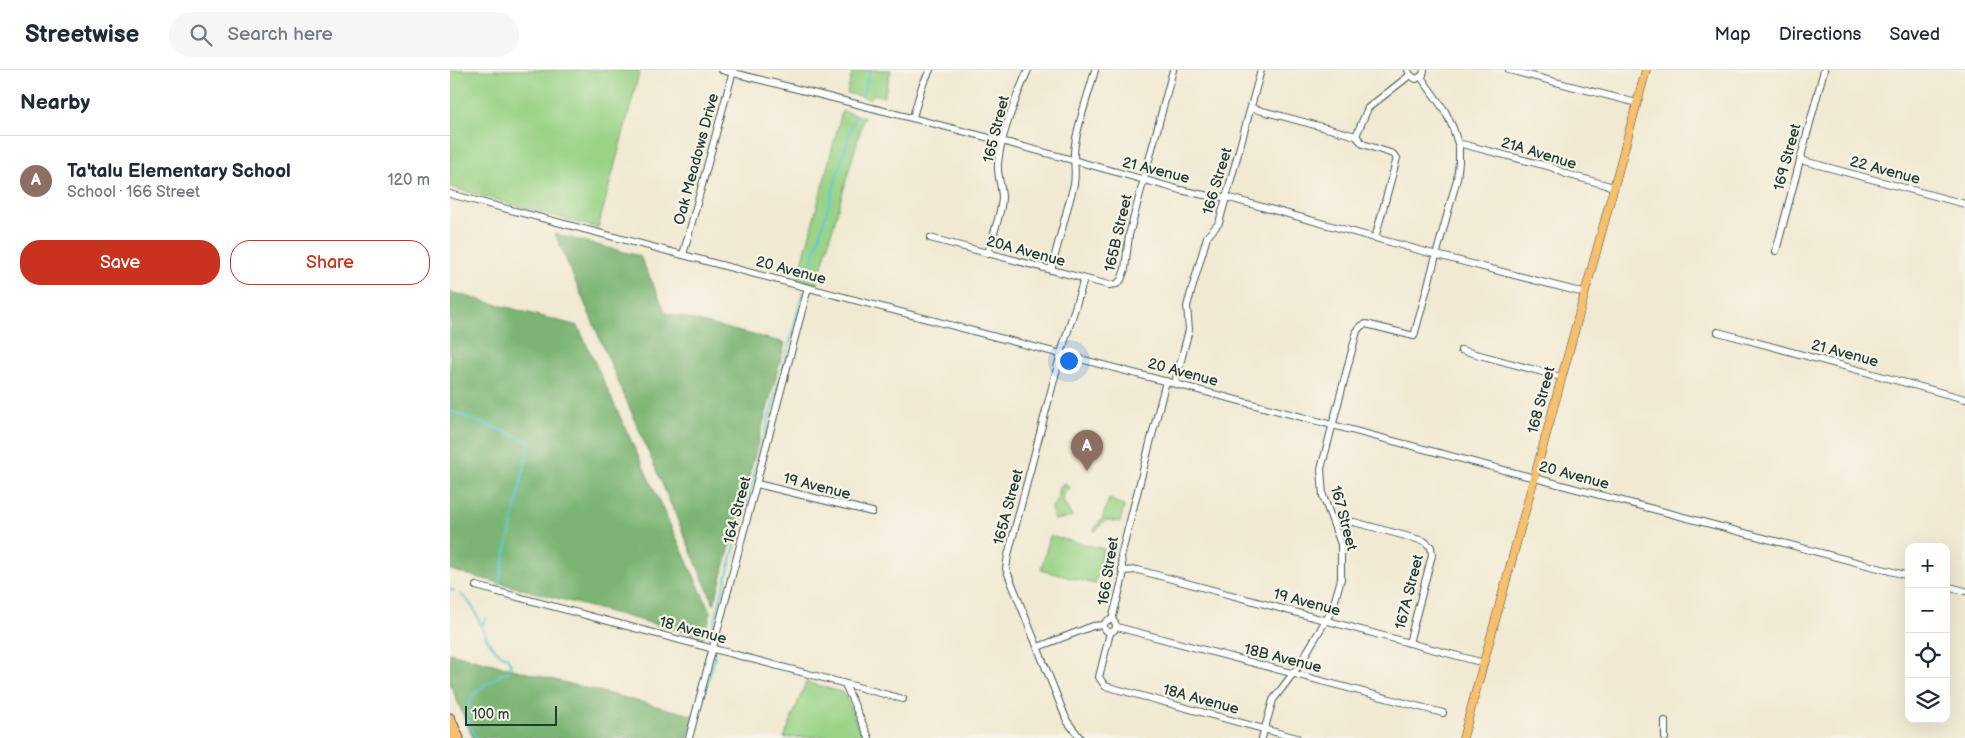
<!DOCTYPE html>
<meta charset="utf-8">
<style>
body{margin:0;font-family:"Balsamiq Sans",sans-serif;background:#f6f6f7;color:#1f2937}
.controls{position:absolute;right:15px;bottom:15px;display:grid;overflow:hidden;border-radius:10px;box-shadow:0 5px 20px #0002}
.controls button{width:45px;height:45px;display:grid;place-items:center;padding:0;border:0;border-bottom:1px solid #e0e1e3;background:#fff;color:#1f2937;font:25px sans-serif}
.scale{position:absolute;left:15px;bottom:12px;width:92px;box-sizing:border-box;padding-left:5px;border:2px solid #1f3d34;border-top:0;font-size:14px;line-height:18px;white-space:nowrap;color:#1f3d34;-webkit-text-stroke:4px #f7f3e8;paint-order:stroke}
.you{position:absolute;left:618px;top:290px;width:18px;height:18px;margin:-12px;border:4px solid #fff;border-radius:50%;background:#1a73e8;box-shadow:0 0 0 8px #1a73e833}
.badge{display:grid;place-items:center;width:32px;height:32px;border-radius:50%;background:#c8321e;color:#fff;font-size:16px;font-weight:700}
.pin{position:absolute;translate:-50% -41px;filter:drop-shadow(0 1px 2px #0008)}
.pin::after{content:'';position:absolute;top:26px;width:18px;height:15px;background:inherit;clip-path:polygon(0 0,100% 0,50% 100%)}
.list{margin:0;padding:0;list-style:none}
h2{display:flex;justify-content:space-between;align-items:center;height:65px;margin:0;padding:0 20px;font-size:21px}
h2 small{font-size:16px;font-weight:400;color:#747a83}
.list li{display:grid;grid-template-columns:32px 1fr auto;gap:15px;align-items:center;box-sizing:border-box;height:90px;padding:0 20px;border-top:1px solid #e0e1e3}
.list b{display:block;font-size:19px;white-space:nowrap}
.list p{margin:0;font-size:16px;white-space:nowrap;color:#747a83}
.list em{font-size:16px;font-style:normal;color:#747a83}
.actions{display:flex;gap:10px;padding:15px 20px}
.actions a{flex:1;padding:11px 0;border:1px solid #c8321e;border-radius:20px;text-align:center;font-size:18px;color:#c8321e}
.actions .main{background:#c8321e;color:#fff}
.icon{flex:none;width:28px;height:28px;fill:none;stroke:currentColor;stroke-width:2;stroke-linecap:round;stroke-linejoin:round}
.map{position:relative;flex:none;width:1515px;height:668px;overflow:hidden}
header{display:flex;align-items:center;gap:30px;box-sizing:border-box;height:70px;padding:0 25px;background:#fff;border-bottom:1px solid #e0e1e3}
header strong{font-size:24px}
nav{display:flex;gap:28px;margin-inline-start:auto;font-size:18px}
.search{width:350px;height:45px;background:#f6f6f7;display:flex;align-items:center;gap:12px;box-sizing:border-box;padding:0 18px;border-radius:28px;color:#747a83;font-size:19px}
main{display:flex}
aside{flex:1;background:#fff}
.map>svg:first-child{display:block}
</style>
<header>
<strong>Streetwise</strong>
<div class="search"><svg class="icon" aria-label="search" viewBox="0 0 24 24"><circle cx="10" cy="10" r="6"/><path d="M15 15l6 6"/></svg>Search here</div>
<nav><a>Map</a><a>Directions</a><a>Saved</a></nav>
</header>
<main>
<aside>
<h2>Nearby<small></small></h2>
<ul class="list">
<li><span class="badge" style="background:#8d6e63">A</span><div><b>Ta'talu Elementary School</b><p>School · 166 Street</p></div><em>120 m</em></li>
</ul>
<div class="actions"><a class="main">Save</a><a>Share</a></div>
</aside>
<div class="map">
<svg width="1515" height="668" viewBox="0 0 1515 668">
<rect width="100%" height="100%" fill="#f7f3e8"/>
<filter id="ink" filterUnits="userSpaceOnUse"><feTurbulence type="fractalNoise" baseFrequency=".02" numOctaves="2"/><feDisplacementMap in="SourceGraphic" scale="10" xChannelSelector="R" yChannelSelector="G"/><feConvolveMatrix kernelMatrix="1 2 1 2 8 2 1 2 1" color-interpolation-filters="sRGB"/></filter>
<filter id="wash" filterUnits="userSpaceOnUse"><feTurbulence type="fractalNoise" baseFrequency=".0096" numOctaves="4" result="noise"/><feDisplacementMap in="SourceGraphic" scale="20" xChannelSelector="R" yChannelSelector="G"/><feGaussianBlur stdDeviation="1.12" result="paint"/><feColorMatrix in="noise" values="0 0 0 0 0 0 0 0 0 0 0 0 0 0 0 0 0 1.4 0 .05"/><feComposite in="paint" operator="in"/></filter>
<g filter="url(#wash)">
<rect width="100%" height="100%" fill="#f1e9d2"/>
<g fill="#9ad386" stroke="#5c885d">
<path d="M0,0H190L148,158L0,117Z"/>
<path d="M403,0H441L434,27L424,24L420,29L397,23Z"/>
<path d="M392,41L414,47L367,214L348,209Z"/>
<path d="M613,413L617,414L620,418L615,422L613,431L622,447L605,450L601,439L607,430L609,416L612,417Z"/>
<path d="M659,429L674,436L670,452L655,450L645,462L644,459L652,449Z"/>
<path d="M600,466L654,479L645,514L591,500Z"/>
<path d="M356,612L394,623L412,665L334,668Z"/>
</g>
<g fill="#7bb573" stroke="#4d7954">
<path d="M105,164L190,186L216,243L335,273L264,535Z"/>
<path d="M0,222L128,256L261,543L254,567L0,500Z"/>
<path d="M0,583L245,646L238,668H23L0,614Z"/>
</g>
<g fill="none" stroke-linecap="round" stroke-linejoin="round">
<g stroke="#5dcad2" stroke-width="2">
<path d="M412,27L420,0"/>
<path d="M356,212L405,45"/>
<path d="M0,341C27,351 54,361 80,372L48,517"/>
<path d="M0,519L4,521"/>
<path d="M10,524C36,542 27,575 57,587L61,595L59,600C27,620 6,626 25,668"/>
<path d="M32,556L36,548"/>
<path d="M259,572L353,222"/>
<path d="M243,668L265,587L264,584"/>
</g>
</g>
</g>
<g filter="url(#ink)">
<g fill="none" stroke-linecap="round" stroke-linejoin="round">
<defs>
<g id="minor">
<path d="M272,0C425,39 578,76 730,120L759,126L776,127L987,185L1134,223"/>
<path d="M958,0L960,5L966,9L973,5L974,0"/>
<path d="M1059,0L1187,33"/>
<path d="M801,38L906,66"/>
<path d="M463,47L472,16L480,0"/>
<path d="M1008,73L1101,97L1116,104L1164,117"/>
<path d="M1350,90L1515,134"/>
<path d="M0,124L1459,506"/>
<path d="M480,168L659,215L667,214L671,210L675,199L679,165L723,0"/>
<path d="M925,168L947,88L943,84L913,74L906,66L918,38L960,5"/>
<path d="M1326,181L1374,0"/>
<path d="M538,184C542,166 551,146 552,128C552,117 547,106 548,94C550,68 567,24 578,0"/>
<path d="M233,185L283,1"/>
<path d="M601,200L624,114C626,103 624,94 624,83C625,60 639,24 645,0"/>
<path d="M1268,262L1515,329"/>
<path d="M1011,280L1111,307"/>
<path d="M725,313L739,260L737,236L757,167L769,153L811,0"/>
<path d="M307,414L422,442"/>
<path d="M884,455L904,452L974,471L981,477L982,485L959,573"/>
<path d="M672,501L688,500L1034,593"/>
<path d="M26,516L453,629"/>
<path d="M1496,516L1515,521"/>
<circle cx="660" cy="556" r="6"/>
<path d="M662,550L673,507L671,486L716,311"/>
<path d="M667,557L993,643"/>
<path d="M660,563L649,607L655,616L847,668"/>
<path d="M588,577L643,556L654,555"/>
<path d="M395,614L419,668"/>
<path d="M1215,651V668"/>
<path d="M239,668L358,218"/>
<path d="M630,668L617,651L556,499L558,485L611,283L634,209"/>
<path d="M812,668L823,630L848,597L882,540L891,509V474L873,426L871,399L907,261L911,256L916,254L964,266L1007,109L1009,92V77L1003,58L995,41L971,7"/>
</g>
<path id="major" d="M1013,668L1196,0"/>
<g id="highway">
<path d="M0,648L9,668"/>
<path d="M0,664L2,668"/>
</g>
</defs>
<use href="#minor" stroke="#3e574c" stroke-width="8"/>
<use href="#major" stroke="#3e574c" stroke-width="9"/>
<use href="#highway" stroke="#3e574c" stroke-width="11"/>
<use href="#minor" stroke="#fff" stroke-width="6"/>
<use href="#major" stroke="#f8bf6c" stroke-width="8"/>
<use href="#highway" stroke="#f8bf6c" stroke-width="9"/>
</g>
</g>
<g text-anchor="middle" stroke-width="4.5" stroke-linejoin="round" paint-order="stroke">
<g font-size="15" fill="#1f3d34" stroke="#f7f3e8">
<text transform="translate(546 59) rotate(-76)" y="5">165 Street</text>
<text transform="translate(1089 83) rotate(17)" y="5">21A Avenue</text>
<text transform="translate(1337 87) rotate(-75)" y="5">169 Street</text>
<text transform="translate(246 89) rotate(-75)" y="5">Oak Meadows Drive</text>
<text transform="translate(706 100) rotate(14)" y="5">21 Avenue</text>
<text transform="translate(1435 100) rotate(15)" y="5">22 Avenue</text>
<text transform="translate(767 111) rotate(-73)" y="5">166 Street</text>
<text transform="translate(668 163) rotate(-77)" y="5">165B Street</text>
<text transform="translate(576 181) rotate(15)" y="5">20A Avenue</text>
<text transform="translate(341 200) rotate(15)" y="5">20 Avenue</text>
<text transform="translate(1395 283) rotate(15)" y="5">21 Avenue</text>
<text transform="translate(733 302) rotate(15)" y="5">20 Avenue</text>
<text transform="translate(1091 330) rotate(-75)" y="5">168 Street</text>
<text transform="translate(1124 405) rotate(15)" y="5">20 Avenue</text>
<text transform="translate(367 416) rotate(14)" y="5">19 Avenue</text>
<text transform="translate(558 437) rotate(-75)" y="5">165A Street</text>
<text transform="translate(287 440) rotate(-75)" y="5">164 Street</text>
<text transform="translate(894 448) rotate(75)" y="5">167 Street</text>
<text transform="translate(658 501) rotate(-81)" y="5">166 Street</text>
<text transform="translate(959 522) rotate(-76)" y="5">167A Street</text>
<text transform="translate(857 532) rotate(15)" y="5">19 Avenue</text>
<text transform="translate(243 560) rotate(15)" y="5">18 Avenue</text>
<text transform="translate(833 588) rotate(14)" y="5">18B Avenue</text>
<text transform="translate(751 629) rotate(15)" y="5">18A Avenue</text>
</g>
</g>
</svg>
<div class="controls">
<button>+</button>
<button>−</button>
<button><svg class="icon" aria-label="locate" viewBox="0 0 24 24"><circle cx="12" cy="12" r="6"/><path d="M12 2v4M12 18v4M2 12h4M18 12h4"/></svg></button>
<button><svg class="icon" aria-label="layers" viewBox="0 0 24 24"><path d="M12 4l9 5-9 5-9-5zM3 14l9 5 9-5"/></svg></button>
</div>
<div class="scale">100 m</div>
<div class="you"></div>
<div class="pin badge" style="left:637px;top:401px;background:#8d6e63">A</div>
</div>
</main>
